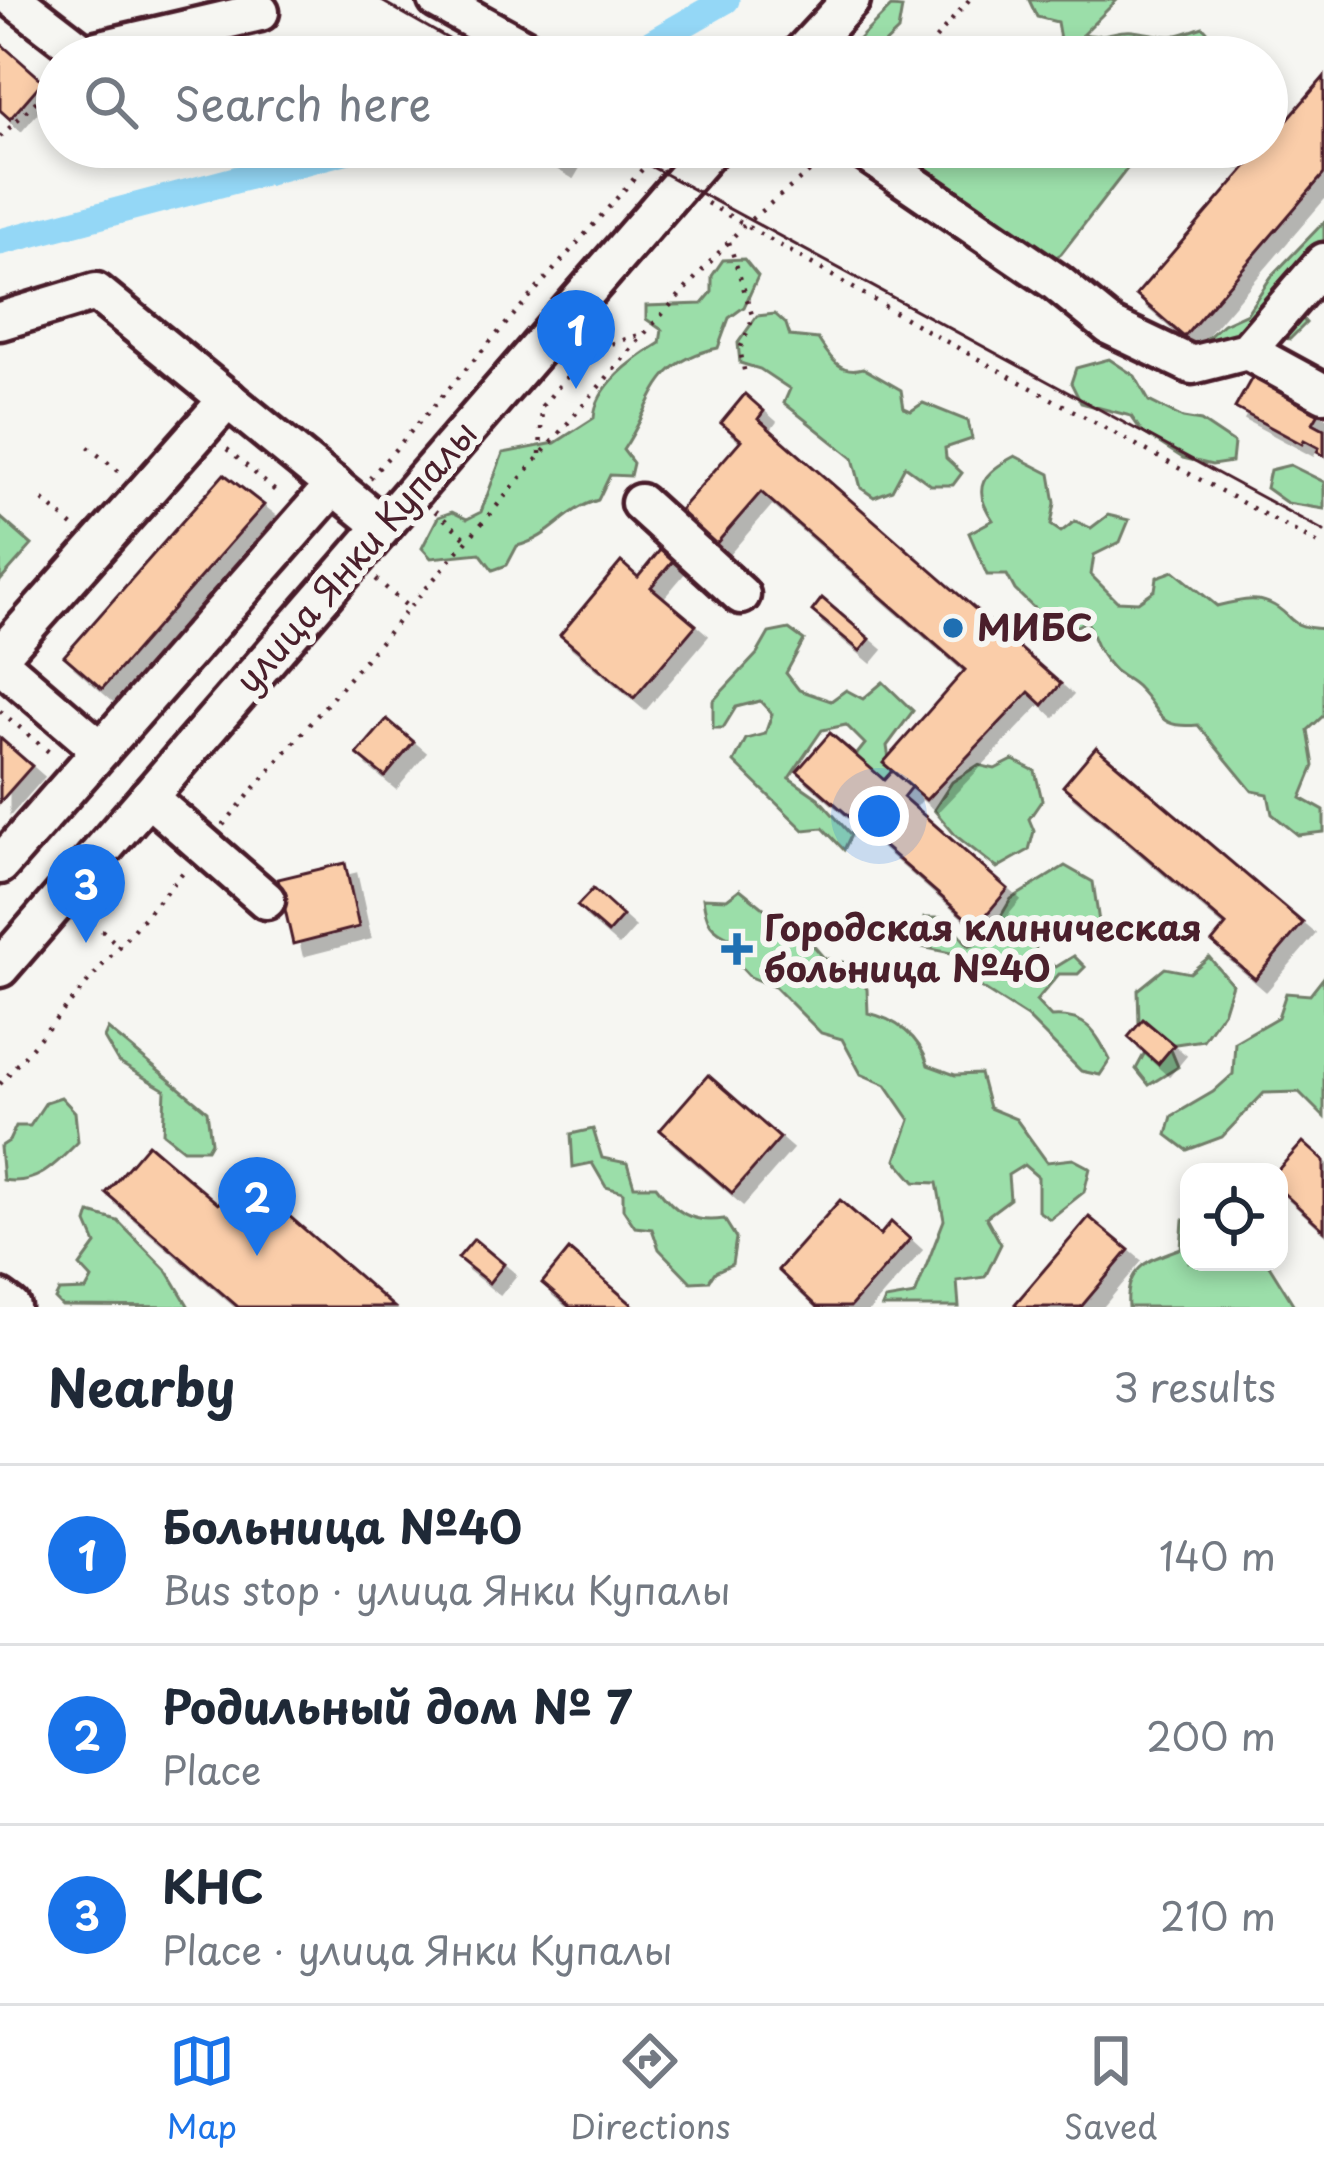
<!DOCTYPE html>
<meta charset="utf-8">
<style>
body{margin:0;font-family:"Playpen Sans",sans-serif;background:#f6f6f7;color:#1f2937}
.controls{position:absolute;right:36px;bottom:36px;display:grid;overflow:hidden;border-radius:24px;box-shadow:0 6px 18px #0003}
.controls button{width:108px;height:108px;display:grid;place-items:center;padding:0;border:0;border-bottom:3px solid #e0e1e3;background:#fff;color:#1f2937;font:60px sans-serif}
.you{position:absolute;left:879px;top:816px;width:42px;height:42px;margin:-30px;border:9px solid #fff;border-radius:50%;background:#1a73e8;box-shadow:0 0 0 18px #1a73e833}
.badge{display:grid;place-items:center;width:78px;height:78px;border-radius:50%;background:#1a73e8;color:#fff;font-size:39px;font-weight:700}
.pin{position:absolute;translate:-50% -99px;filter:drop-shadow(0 3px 6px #0008)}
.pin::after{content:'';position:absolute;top:63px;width:42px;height:36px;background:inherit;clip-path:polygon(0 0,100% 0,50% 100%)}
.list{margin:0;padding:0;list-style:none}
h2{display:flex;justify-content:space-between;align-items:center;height:156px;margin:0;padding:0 48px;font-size:51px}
h2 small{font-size:39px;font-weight:400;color:#747a83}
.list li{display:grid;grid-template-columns:78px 1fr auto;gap:36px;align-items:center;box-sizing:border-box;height:180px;padding:0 48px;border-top:3px solid #e0e1e3}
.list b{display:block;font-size:45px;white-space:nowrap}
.list p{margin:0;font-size:39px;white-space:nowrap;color:#747a83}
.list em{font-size:39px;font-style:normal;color:#747a83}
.icon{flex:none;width:66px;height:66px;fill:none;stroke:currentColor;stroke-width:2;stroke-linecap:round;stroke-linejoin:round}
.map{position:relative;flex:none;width:1324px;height:1307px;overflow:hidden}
.search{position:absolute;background:#fff;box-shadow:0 6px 18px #0003;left:36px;right:36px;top:36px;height:132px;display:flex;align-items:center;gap:30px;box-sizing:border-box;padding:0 42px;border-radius:66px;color:#747a83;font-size:45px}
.sheet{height:696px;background:#fff}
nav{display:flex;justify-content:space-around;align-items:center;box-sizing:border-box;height:168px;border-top:3px solid #e0e1e3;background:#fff;font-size:33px;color:#747a83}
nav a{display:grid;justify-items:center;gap:6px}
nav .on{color:#1a73e8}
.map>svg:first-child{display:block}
</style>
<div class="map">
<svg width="1324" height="1307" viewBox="0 0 1324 1307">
<defs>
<filter id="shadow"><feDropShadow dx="11" dy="11" stdDeviation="0" flood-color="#0004"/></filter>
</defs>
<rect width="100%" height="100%" fill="#f6f6f2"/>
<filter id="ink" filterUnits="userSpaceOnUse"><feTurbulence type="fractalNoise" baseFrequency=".00833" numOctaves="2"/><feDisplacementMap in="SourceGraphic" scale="24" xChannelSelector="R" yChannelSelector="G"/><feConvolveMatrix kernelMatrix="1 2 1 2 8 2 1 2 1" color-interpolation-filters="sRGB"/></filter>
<g filter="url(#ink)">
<g fill="#9bdea9" stroke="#727e6a" stroke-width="3">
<path d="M1029,0H1117L1083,34C1106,39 1115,29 1133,31C1172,36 1163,41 1203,27L1222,47L1214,57H1063L1057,22L1037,17Z"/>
<path d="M891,7L902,8L898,31L871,57H846L849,49Z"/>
<path d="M886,147L940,156L946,147H1046L1051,156L1069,155L1075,147H1144L1061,254L1025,275Z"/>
<path d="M1324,222V244L1286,280L1293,308L1306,323L1290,339L1245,333L1204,353V341L1223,324L1247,313L1271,277Z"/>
<path d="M744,259L758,276L744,307L729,318L718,348C651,362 656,402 623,450L633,463L630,476L610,475L598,500C563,510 553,537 517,546L507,565L493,570L480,553L431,558L422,548L438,517L452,512L467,519L481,512L503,453L555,443L594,418C596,385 634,359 660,343L662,330L646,319V306L702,304L712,292V276L723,260Z"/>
<path d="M775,314L786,324L790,336L818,339C830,357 839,375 863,368L901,390L904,408L911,411L923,403L968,421L972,439L945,448L946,458L962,473L953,485H931L905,466L892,490L874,497L861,488L853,458L784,403L790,389L760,369L740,363L738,343L757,316Z"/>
<path d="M1109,359L1135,376L1149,401L1183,418L1201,421L1234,443L1232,462L1212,465L1183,458L1142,432L1131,416L1081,403L1071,383L1076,368Z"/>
<path d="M1015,456L1050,474L1055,503L1051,525L1061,532L1075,521L1091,528L1108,515L1129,520L1120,542L1094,555L1091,575L1117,601L1138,602L1155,590L1157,577L1174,571L1217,606C1233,602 1253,596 1269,603C1295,614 1283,627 1324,629V715L1308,730L1314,766L1301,798L1324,811V832L1298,835L1272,814L1268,794L1252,791L1198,725C1156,729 1163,713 1138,688C1132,681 1122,677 1115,671C1099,656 1094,640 1087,621L1061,634L1015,590L1007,575H987L969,533L993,520C970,487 984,472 1015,456Z"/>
<path d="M1290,465L1324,482V509L1287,503L1266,488L1270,470Z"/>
<path d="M0,517L32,545L0,581Z"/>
<path d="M789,629L804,640L786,673L799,690L831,701L846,690L863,699L883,682L913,711L887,746L892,779L859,791L845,769L865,744L846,725L822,730L789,778L818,798L851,835L844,850L823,828L804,830L734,762L746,739L765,734L772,714L760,701L736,707L723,728H713V701L757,654L769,633Z"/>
<path d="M1013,760L1035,771L1042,800L1029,819L1034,831L1029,850L997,868L956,836L934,810L952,782L978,765L995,769Z"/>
<path d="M1065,866L1093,882L1099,922L1087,935L1062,923L1035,936L1036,955L1056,967L1074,956L1085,967L1078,974H1059L1036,1001L1051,1017C1086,1014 1095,1031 1110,1060L1100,1075L1081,1071L1027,1017L980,987L956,954L922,947L924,918H945L969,946L988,938L1011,899Z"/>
<path d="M740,889L771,914L787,915L824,958L847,963L867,989L868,1013C896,1019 920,1037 928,1065L955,1075L980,1074L989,1108L1016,1119L1047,1162L1073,1159L1090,1168L1084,1192L1050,1219L1038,1211V1177L1024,1165L1008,1175L1010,1199L986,1217L1001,1244L985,1277L957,1281L959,1307H882L885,1300L915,1295L944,1220L937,1183L915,1182L896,1160L910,1120L886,1085L861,1074L842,1039L821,1033L775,987L750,977L738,964L733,939C710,930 706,922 703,898L727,899Z"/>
<path d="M1209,957L1232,984L1224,1010L1203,1040L1169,1045L1178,1067L1149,1085L1136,1069L1149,1045L1139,1023L1138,990L1165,968L1190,973Z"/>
<path d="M1324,977V1117L1299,1092L1264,1093L1222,1137L1187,1150L1167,1135L1172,1116L1213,1092L1233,1074L1235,1042L1278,1017L1286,993L1310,995Z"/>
<path d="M108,1029L207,1111L211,1142L207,1149H183L163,1133L165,1090L118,1062L104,1038Z"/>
<path d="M61,1097L75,1112L78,1142C55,1165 37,1186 3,1180L0,1147L9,1141L16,1126H30L46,1102Z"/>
<path d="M593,1129L602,1158L627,1163L634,1186H656C675,1212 691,1224 724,1219L736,1238L732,1264L715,1272L709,1281L691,1282L659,1249L652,1229L635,1227L623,1209V1192L606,1187L592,1163L573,1167L571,1134Z"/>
<path d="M90,1213L118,1221L168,1272L189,1307L62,1306L55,1299L59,1291L86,1290L92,1279L80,1266L96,1244L87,1223Z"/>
<path d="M1183,1220L1189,1221V1262H1267L1295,1307H1128C1125,1266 1149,1260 1181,1248Z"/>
</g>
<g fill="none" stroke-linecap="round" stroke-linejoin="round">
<g stroke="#94d7f6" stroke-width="27">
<path d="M627,57L726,0"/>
<path d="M0,242L360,147"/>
</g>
</g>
<g fill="#facda9" stroke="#4a1f2b" stroke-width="3" filter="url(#shadow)">
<path d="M296,38L301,57H222Z"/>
<path d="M0,43L43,81L10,119L0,110Z"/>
<path d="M1324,77V174L1184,337L1136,295Z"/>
<path d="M554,147H573L562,166L548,158Z"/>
<path d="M1254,374L1320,411L1313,423L1324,429V456L1317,452L1319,448L1304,440L1302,444L1235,408Z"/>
<path d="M745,394L764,411L758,419L1061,684L1043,705L1029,692L926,800L883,763L965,670L761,492L709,552L672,519L741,440L721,423Z"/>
<path d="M224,474L264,505L102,689L64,656Z"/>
<path d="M660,550L674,560L651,587L696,625L634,698L560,635L621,562L638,577Z"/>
<path d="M822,598L870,639L860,651L812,611Z"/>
<path d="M387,719L414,742L385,777L357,754Z"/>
<path d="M830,733L884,780L892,771L911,787L903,797L1008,889L976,927L797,771Z"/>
<path d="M0,738L32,766L0,802Z"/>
<path d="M1096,747L1303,923L1255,979L1212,942L1226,925L1063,786Z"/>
<path d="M345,863L359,927L293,944L278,879Z"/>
<path d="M593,889L623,916L608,933L577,906Z"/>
<path d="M1143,1019L1174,1045L1158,1064L1128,1037Z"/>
<path d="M708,1075L780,1138L732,1193L660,1130Z"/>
<path d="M1303,1142L1324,1161V1230L1279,1189L1276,1172Z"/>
<path d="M148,1144L218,1204L243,1176L394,1307H238L106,1193Z"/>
<path d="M840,1200L880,1235L891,1222L910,1239L850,1307H817L778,1270Z"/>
<path d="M1089,1217L1129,1250L1081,1307H1019L1015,1304Z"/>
<path d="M474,1239L504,1264L489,1283L458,1258Z"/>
<path d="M569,1250L635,1307H570L542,1283Z"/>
</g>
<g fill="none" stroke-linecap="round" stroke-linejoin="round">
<defs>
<g id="minor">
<path d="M15,0L84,53L260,12"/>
<path d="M437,0L540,57"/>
<path d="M798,57L851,0"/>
<path d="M858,147L1056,282L1110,326L1192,365L1247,351L1324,262"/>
<path d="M0,321L96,292L382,525"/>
<path d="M1247,351L1324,393"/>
<path d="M640,503L741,595"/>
<path d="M0,656L228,399"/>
<path d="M0,663L101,750"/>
<path d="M148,797L266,900"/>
<path d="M0,865L334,485"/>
<path d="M0,968L712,147"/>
<path d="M0,1299L11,1307"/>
</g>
</defs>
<use href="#minor" stroke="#4a1f2b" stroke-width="45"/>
<g stroke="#4a1f2b" stroke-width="4.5" stroke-dasharray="3 9" stroke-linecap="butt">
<path d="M920,57L969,0"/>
<path d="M0,137L57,81"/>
<path d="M707,203L936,336L1324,547"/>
<path d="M729,242L753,318L740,349L745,375"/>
<path d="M88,447L121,473"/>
<path d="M227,449L281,496"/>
<path d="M540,454L542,406L589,351L639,335"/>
<path d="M370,478L662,147"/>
<path d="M43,500L75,528"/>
<path d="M435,511L467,539"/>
<path d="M376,579L408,607"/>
<path d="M0,711L55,757"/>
<path d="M223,825L645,333L744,225L830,155"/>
<path d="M84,914L120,947"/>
<path d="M0,1084L184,871"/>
</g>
<use href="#minor" stroke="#f6f6f2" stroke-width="36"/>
<g stroke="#4a1f2b" stroke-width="3">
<path d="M380,0L480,57"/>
<path d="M615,147L1324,531"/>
</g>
</g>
</g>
<g fill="#1f6fb2" stroke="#f6f6f2" stroke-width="4.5">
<circle cx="953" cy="628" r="12"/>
<path d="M731 931h12v12h12v12h-12v12h-12v-12h-12v-12h12z"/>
</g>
<g text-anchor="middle" stroke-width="12" stroke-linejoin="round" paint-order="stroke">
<g font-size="36" fill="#4a1f2b" stroke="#f6f6f2">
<text transform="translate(356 557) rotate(-49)" y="13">улица Янки Купалы</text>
</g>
<g font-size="36" font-weight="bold" fill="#4a1f2b" stroke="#f6f6f2" text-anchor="start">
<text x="977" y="641">МИБС</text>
<text x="764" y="941">Городская клиническая<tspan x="764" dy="41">больница №40</tspan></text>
</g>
</g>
</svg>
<div class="controls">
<button><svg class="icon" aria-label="locate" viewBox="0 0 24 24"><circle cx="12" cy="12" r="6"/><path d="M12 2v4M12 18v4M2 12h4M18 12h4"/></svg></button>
</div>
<div class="you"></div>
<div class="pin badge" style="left:576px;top:389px">1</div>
<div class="pin badge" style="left:257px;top:1256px">2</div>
<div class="pin badge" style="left:86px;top:943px">3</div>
<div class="search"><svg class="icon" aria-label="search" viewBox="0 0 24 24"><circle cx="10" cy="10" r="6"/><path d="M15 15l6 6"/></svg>Search here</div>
</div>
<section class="sheet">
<h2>Nearby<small>3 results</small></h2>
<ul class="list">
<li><span class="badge">1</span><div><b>Больница №40</b><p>Bus stop · улица Янки Купалы</p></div><em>140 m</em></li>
<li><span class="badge">2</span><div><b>Родильный дом № 7</b><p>Place</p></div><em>200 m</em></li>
<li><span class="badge">3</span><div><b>КНС</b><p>Place · улица Янки Купалы</p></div><em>210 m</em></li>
</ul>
</section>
<nav>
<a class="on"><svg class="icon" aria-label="map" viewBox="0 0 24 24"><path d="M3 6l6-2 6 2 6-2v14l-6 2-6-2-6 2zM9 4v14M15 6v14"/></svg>Map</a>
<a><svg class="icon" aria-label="directions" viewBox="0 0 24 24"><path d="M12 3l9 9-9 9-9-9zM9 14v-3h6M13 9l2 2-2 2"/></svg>Directions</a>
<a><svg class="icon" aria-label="saved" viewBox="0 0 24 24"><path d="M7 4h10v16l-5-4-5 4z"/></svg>Saved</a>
</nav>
